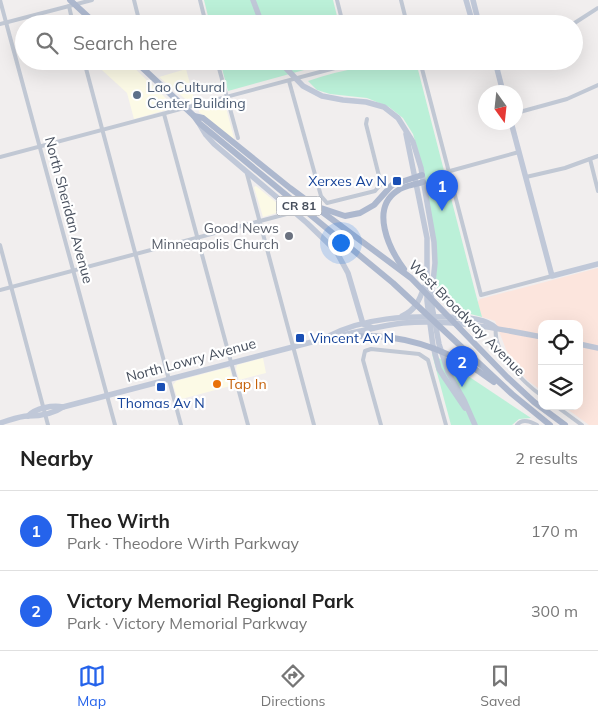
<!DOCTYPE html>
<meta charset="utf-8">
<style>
body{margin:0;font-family:Mulish,sans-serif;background:#f6f6f6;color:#222}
.controls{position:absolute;right:15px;bottom:15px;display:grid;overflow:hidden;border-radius:10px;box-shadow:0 5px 20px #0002}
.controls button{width:45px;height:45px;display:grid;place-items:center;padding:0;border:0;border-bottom:1px solid #e0e0e0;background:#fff;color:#222;font:25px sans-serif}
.compass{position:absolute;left:478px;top:85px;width:45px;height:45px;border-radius:50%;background:#fff;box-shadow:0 5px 20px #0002;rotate:165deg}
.you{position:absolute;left:340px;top:242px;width:18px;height:18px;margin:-12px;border:4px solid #fff;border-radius:50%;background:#1a73e8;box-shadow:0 0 0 8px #1a73e833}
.badge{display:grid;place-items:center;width:32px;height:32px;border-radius:50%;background:#2563eb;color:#fff;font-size:16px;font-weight:700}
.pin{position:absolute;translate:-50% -41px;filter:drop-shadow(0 1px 2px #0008)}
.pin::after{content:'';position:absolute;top:26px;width:18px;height:15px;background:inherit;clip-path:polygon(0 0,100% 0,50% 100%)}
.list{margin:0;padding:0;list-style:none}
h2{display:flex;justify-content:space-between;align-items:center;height:65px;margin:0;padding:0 20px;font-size:21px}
h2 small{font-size:16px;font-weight:400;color:#767676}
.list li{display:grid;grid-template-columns:32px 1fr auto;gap:15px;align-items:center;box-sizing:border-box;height:80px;padding:0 20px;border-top:1px solid #e0e0e0}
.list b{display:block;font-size:19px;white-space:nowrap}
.list p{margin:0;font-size:16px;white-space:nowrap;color:#767676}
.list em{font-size:16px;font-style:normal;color:#767676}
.icon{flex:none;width:28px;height:28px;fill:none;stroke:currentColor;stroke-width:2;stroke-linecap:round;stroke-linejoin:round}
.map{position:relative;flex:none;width:598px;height:425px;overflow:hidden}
.search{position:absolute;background:#fff;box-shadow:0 5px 20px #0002;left:15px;right:15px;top:15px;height:55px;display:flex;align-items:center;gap:12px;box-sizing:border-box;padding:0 18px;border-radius:28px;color:#767676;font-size:19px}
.sheet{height:225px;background:#fff}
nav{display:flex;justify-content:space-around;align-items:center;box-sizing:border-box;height:70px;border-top:1px solid #e0e0e0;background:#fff;font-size:14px;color:#767676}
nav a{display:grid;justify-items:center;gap:2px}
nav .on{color:#2563eb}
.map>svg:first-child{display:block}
</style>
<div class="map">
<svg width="598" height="425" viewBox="0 0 598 425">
<rect width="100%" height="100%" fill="#f1eeee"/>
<g fill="#fcfae6">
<path d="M92,61H127L172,104L173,108L134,119L127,93Z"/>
<path d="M186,69L195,102L190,103L159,77Z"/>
<path d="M222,101L225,104L234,138L233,140L199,112V108Z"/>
<path d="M256,186L283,208V211L263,217L254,187Z"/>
<path d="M263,358L266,373L239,380L236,369L237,365Z"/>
<path d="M226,368L230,369L234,385L178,400L173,385L176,381Z"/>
</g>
<path fill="#fce5dd" d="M598,268V425H589L563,406H579V324H542V391L527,380L518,369L507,352L495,321L482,317L479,310L478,302L480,299Z"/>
<g fill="#bbf0d8">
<path d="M204,0H333L339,24H210Z"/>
<path d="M220,61H337L228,91Z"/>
<path d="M416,62L476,295L482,317L448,308L438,295L424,171L413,134L403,118L389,107L367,98L330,94L317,90L308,81C343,69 379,63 416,62Z"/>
<path d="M432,354L462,372L531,418L519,419L512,425H451Z"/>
</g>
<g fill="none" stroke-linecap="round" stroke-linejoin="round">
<g stroke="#c1c8d4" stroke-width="4">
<path d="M0,0L115,425"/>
<path d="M134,0L140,24"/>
<path d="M200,0L206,24"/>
<path d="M337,0L343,24"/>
<path d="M401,0L407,24"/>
<path d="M69,6L73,24"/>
<path d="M0,24L92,0"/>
<path d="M573,24L598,8"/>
<path d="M84,61L181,425"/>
<path d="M217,61L238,138"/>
<path d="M420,61L481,295L552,276"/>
<path d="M145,70L150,64V61"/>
<path d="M289,81L321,196L327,203L375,191L381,184L366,124L367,119"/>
<path d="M516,113L567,99L598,85"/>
<path d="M164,114L248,425"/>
<path d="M0,157L350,64L359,65L379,61"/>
<path d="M590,159L598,191"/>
<path d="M450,171L519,152"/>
<path d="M247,174L314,425"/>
<path d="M526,177L565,168L598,156"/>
<path d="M0,245L48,425"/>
<path d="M0,290L294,212"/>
<path d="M496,328C492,352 524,383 542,396"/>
<path d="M556,406L582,425"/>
<path d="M381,425L363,360L365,351L371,349L419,354L428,360L446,425"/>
<path d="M517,425C522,418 530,421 537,425"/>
</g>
<g stroke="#c0c8d8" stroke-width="5.5">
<path d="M253,0L262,24"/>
<path d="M466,0L473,24"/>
<path d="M473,0L479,24"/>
<path d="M279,61L303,86L322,96L343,100L366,102L384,107L398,118L413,142L421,168L434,242L435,263L431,301L439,344L448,372L464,400L475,425"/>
<path d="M495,61L503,92"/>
<path d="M511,122L552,276L598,264"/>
<path d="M200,125L206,135L214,144L307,223L336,251L348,273L363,324L373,328"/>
<path d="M406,134L427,238V301L433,346L439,369L444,377L465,408"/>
<path d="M402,316C415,311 420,299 424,287"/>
<path d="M342,335C363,331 383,325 403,323C450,319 496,328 542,337"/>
<path d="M327,337C363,317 408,316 448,317C464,318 484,317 496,328"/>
<path d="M579,344L598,348"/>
<path d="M28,416C36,408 52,405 63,407"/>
<path d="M0,423C8,421 19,416 28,416C40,416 53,414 63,407L331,337"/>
</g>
<g stroke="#adb8ce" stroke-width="6">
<path d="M70,0L96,24"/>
<path d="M135,61L194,116L199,123L393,283L512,394L550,425"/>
<path d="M194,116L203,118L290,188L411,278L507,377L534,402L565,425"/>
<path d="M321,208L345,216L360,213L374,205L392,185L422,175"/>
<path d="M404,269C389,249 370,209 397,191C405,185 415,185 423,182"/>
<path d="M326,338C342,339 357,335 373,336C418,338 458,355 494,382"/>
</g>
</g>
<circle fill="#5c6f8a" stroke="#fff" stroke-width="2" cx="137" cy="95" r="5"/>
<g fill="#1a4fb4" stroke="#fff" stroke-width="2">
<rect x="392" y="176" width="10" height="10" rx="2.5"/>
<rect x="295" y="333" width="10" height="10" rx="2.5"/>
<rect x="156" y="382" width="10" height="10" rx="2.5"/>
</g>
<circle fill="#6b7280" stroke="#fff" stroke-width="2" cx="289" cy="236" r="5"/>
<circle fill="#e8710a" stroke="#fff" stroke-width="2" cx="217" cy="384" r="5"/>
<g text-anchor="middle" stroke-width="4.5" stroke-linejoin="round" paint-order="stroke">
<rect fill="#fff" stroke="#7e838d" stroke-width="1" x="276.5" y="196.5" width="45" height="19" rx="4"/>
<g font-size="12" font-weight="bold" fill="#464e5c">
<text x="299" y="210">CR 81</text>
</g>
<g font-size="14" fill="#4e5e75" stroke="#fff" text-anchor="start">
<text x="147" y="92">Lao Cultural<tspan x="147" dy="16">Center Building</tspan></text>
</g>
<g font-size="14" fill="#164399" stroke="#fff" text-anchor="end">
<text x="387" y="186">Xerxes Av N</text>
<text x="310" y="343" text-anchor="start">Vincent Av N</text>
<text x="161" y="408" text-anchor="middle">Thomas Av N</text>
</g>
<g font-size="14" fill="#464e5c" stroke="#fff">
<text transform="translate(69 210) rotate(75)" y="5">North Sheridan Avenue</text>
<text transform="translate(467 318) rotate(45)" y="5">West Broadway Avenue</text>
<text transform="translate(191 360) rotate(-15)" y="5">North Lowry Avenue</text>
</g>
<g font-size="14" fill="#5b616d" stroke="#fff" text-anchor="end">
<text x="279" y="233">Good News<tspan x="279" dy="16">Minneapolis Church</tspan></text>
</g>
<g font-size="14" fill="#c56008" stroke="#fff" text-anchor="start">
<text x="227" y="389">Tap In</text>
</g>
</g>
</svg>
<div class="controls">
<button><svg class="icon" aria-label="locate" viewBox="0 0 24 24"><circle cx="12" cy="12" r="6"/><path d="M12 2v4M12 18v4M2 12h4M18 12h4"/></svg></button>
<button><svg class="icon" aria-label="layers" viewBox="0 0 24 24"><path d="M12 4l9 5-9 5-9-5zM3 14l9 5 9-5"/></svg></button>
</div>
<svg class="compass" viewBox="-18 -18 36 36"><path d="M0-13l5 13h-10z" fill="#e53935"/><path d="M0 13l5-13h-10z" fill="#767676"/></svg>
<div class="you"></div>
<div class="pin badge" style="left:442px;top:211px">1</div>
<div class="pin badge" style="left:462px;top:387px">2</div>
<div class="search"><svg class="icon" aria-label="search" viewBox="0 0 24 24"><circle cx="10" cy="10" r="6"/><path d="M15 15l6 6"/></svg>Search here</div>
</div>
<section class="sheet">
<h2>Nearby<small>2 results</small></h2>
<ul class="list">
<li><span class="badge">1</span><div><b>Theo Wirth</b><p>Park · Theodore Wirth Parkway</p></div><em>170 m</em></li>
<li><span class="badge">2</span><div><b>Victory Memorial Regional Park</b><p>Park · Victory Memorial Parkway</p></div><em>300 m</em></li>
</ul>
</section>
<nav>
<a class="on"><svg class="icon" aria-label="map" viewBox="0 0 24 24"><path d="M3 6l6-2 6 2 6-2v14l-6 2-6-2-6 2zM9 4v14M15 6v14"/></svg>Map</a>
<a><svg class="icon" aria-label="directions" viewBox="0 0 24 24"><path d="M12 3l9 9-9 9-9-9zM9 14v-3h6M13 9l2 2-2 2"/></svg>Directions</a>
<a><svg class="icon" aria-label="saved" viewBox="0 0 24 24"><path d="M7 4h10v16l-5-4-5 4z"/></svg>Saved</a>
</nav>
